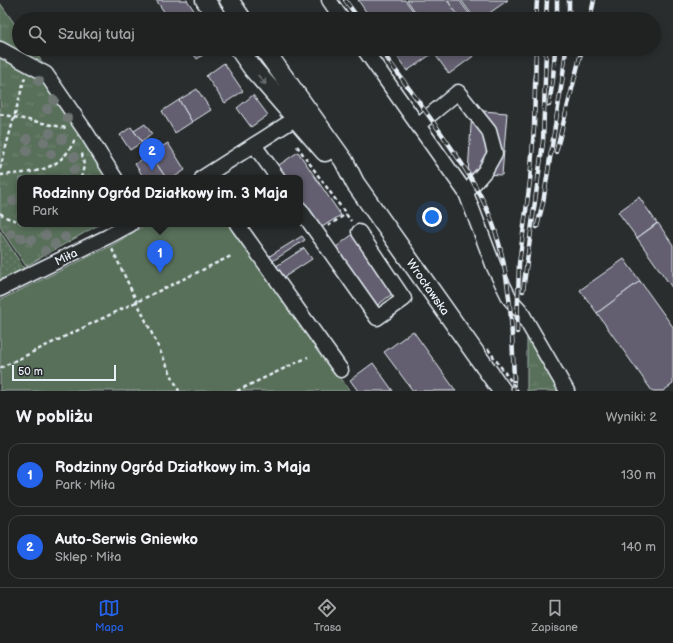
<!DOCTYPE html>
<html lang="pl">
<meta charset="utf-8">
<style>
body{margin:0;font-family:"Balsamiq Sans",sans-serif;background:#2d2f2f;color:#f1f3f6}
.scale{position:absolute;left:12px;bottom:10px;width:104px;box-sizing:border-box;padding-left:4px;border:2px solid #e8f1f8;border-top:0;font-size:11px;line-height:14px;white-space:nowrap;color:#e8f1f8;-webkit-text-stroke:3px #2a2d2e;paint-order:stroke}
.you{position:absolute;left:432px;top:217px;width:14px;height:14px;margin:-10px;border:3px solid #fff;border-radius:50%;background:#1a73e8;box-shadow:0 0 0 6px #1a73e833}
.badge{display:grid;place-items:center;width:26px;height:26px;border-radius:50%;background:#2563eb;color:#fff;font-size:13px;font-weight:700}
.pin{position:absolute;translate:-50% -33px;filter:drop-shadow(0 1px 2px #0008)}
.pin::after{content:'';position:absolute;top:21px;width:14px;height:12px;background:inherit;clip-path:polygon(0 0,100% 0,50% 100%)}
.popup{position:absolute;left:17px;top:175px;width:286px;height:52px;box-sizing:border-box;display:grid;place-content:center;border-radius:8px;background:#202222;filter:drop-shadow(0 1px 3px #0005);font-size:13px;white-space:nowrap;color:#a2a4a5}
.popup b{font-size:15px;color:#f1f3f6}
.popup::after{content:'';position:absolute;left:50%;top:100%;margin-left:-8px;border:8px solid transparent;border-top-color:#202222}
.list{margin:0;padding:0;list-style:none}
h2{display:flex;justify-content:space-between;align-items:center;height:52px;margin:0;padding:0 16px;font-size:17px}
h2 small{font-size:13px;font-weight:400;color:#a2a4a5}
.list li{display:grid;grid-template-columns:26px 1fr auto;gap:12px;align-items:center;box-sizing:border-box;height:64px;margin:0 8px 8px;padding:0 8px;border:1px solid #3d3f40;border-radius:12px}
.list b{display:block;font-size:15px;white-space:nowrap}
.list p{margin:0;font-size:13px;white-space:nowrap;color:#a2a4a5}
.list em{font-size:13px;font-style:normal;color:#a2a4a5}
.icon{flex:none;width:22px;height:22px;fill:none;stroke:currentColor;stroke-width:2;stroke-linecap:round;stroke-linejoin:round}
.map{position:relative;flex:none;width:673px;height:391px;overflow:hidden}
.search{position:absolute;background:#202222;box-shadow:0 2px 6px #0003;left:12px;right:12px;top:12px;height:44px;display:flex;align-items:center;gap:10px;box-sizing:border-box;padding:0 14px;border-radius:22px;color:#a2a4a5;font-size:15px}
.sheet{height:196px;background:#202222}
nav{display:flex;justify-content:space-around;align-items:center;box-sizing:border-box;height:56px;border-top:1px solid #3d3f40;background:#202222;font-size:11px;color:#a2a4a5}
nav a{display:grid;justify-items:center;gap:2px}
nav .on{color:#2563eb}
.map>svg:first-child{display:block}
</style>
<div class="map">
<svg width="673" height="391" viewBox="0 0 673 391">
<defs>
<pattern id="grass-tufts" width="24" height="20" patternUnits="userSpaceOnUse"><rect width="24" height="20" fill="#596f5a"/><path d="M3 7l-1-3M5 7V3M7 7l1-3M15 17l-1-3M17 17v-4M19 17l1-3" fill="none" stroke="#718472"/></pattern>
<pattern id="park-dots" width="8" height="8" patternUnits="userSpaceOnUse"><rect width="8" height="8" fill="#596f5a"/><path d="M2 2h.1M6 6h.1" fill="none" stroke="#718472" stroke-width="1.8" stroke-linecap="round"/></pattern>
</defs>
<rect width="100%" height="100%" fill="#2a2d2e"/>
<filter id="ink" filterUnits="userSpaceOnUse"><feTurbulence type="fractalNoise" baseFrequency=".025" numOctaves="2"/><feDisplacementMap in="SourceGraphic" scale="8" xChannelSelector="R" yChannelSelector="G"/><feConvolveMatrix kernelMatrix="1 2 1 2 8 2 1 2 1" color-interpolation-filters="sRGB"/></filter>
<g filter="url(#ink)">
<g fill="url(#grass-tufts)" stroke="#a0b0a9">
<path d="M0,3L19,30V49H33L125,178H20V224H100L26,266L0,227Z"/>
<path d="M527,338L559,391H527Z"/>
</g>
<path fill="url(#park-dots)" stroke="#a0b0a9" d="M0,231L27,273L0,286Z"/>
<path fill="#596f5a" stroke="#a0b0a9" d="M147,224H230L350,391H0V300L111,246Z"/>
<g fill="#645f70" stroke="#e8f1f8">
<path d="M156,0H187L195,12L185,19H169Z"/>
<path d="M358,0H405L419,19H371Z"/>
<path d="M407,0H447L461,19H420Z"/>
<path d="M447,0H459L473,19H461Z"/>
<path d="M461,0H508L481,19H475Z"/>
<path d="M190,49H212L197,59Z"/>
<path d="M392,49H439L407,71Z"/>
<path d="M439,49H483L449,74L434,53Z"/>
<path d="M224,63L243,91L225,103L206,76Z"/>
<path d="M197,89L211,110L192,122L179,100Z"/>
<path d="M253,95L268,115L251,127L237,108Z"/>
<path d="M179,100L192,122L175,133L162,111Z"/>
<path d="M472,110L507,113L502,175L468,173Z"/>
<path d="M145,124L152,134L142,142L134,131Z"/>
<path d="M131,127L142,142L130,150L120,135Z"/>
<path d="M168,143L185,170L173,178H166L150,154Z"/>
<path d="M298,152L341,215L319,229L300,202V178H284L276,167Z"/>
<path d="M150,154L166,178H144L135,164Z"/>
<path d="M639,197L657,223L637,238L618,212Z"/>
<path d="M658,223L673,245V289L637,238Z"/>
<path d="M353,234L396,291L374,308L331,251Z"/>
<path d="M302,236L305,240L271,262L268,257Z"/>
<path d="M304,248L312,259L283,278L275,267Z"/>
<path d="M624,259L640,281L597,313L580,290Z"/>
<path d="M640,281L673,327V384L663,391H652L597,313Z"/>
<path d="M413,331L456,391H413L384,352Z"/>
<path d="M373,363L393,391H358L350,380Z"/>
</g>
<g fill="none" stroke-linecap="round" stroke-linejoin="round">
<defs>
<g id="minor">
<path d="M329,0L342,19"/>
<path d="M0,49L46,74L86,132L115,178"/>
<path d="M364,49L466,193L494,267L510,299L520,310L567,391"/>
<path d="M418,125L458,92L489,131L495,153L485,171L466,193"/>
<path d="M254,145L278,178"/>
<path d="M202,178L304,113"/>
<path d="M300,209L377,318L404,299L359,232"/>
<path d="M237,224L341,370"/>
<path d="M0,289L107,237L131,224"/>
</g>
<g id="major">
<path d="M205,0L218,19"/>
<path d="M229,0L242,19"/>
<path d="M239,49L253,69L325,152"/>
<path d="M264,49L344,161L355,183L502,391"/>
</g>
</defs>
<use href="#minor" stroke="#e8f1f8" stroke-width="17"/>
<use href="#major" stroke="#e8f1f8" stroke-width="21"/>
<g stroke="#e8f1f8" stroke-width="2.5" stroke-dasharray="4 3" stroke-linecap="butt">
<path d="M0,114L66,128"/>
<path d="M297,146L351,221"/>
<path d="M0,169L25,77"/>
<path d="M0,175C33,172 60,173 75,139"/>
<path d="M81,178L84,166L82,153"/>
<path d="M0,213L5,217L20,222"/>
<path d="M328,226L346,214"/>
<path d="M112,249L179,391"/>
<path d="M0,368L231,256"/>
<path d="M237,391L308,357"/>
</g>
<use href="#minor" stroke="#2a2d2e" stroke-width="14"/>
<use href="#major" stroke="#2a2d2e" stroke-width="18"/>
<defs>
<g id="rail">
<path d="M345,0L359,19"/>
<path d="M536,19L537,0"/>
<path d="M546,19L547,0"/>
<path d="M557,19V0"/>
<path d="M569,19V0"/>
<path d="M590,19L594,0"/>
<path d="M380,49C401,77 421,105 441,133C462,163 484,195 495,230C511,279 512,330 514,380"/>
<path d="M549,105L553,79L555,49"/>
<path d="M556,152L582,49"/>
<path d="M537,227L543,203L562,82L566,49"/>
<path d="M523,291L543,142L546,49"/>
<path d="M517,332L519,264L530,181L534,128L536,49"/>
<path d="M513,391L514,376"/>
</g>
</defs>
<use href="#rail" stroke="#e8f1f8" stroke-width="4.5"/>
<use href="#rail" stroke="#2a2d2e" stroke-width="3" stroke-dasharray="9" stroke-linecap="butt"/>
<path stroke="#e8f1f8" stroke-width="2.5" stroke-dasharray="4 3" stroke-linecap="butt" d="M488,349L518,391"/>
</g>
<g fill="#6f7876">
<circle cx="39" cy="81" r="5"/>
<circle cx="54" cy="100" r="5"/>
<circle cx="47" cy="109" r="5"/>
<circle cx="67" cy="118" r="5"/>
<circle cx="50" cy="133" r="5"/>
<circle cx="27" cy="139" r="5"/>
<circle cx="62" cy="139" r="5"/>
<circle cx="44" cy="142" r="5"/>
<circle cx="27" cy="151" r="5"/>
<circle cx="51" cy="154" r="5"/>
<circle cx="74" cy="157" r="5"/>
<circle cx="74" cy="170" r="5"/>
<circle cx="13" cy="201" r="5"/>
<circle cx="11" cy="234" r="5"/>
<circle cx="46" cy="235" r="5"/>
<circle cx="65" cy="237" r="5"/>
<circle cx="21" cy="238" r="5"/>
<circle cx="31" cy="240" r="5"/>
<circle cx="55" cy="244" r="5"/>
<circle cx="45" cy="251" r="5"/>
</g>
<defs><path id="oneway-shaft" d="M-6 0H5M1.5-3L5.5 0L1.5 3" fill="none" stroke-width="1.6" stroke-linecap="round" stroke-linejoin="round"/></defs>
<use stroke="#6c7275" href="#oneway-shaft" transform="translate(262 80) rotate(50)"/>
</g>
<g text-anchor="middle" stroke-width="3.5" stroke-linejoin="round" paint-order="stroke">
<g font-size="12" fill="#e8f1f8" stroke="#2a2d2e">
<text transform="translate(66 257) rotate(-26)" y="4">Miła</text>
<text transform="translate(428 287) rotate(55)" y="4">Wrocławska</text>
</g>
</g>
</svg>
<div class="scale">50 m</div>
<div class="you"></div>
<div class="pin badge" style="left:160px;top:273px">1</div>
<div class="popup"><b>Rodzinny Ogród Działkowy im. 3 Maja</b>Park</div>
<div class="pin badge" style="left:152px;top:171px">2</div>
<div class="search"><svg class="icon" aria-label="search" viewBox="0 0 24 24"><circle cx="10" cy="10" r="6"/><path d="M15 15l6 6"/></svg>Szukaj tutaj</div>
</div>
<section class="sheet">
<h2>W pobliżu<small>Wyniki: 2</small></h2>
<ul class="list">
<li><span class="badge">1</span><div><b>Rodzinny Ogród Działkowy im. 3 Maja</b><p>Park · Miła</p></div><em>130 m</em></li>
<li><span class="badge">2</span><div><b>Auto-Serwis Gniewko</b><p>Sklep · Miła</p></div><em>140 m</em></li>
</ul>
</section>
<nav>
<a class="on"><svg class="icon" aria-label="map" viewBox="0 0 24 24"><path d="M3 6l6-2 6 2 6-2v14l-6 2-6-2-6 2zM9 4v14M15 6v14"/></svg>Mapa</a>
<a><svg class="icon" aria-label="directions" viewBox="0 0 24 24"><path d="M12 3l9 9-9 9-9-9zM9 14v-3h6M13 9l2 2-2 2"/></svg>Trasa</a>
<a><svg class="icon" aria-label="saved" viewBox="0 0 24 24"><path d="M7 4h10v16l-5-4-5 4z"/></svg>Zapisane</a>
</nav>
